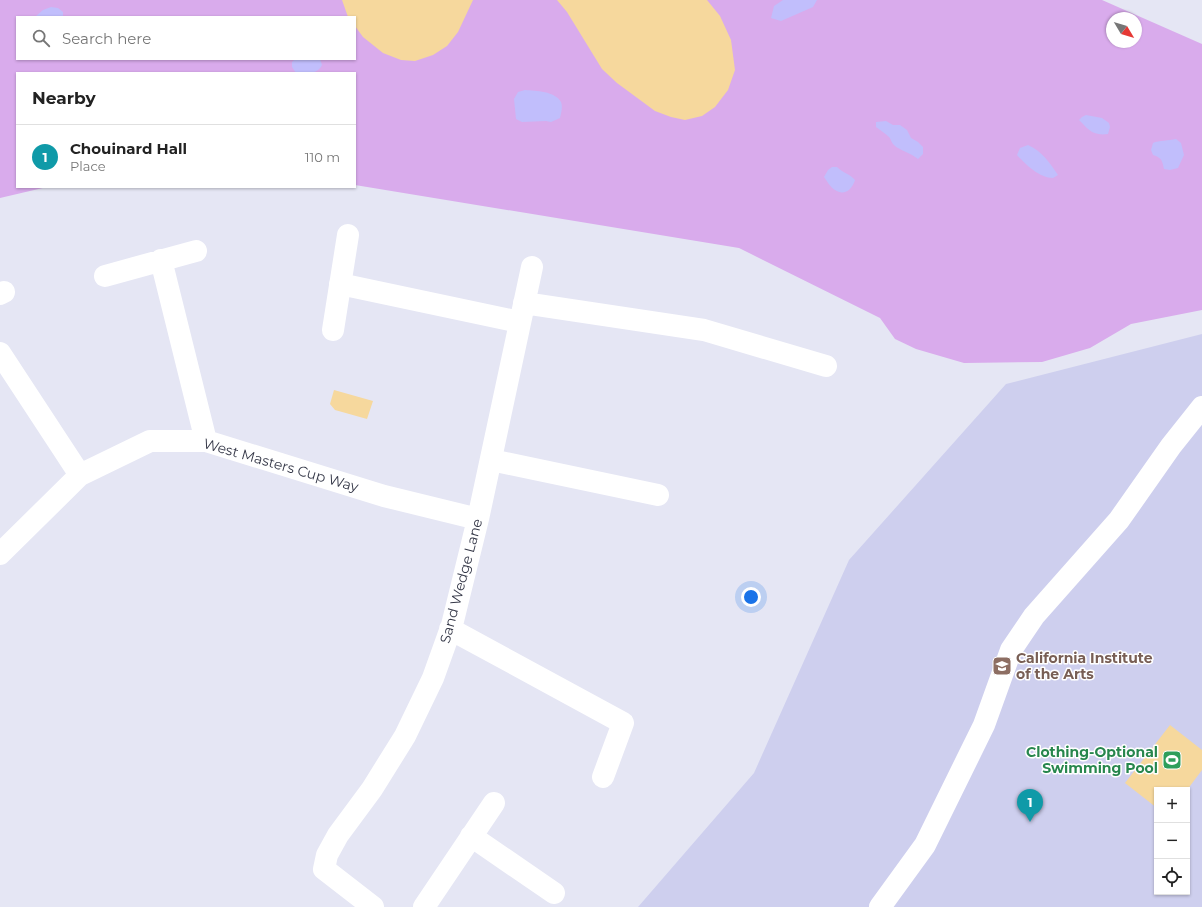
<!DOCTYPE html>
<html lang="en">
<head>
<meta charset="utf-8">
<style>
  :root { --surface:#fff; --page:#f6f6f6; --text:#222; --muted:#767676; --line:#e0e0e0; --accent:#1b5985 }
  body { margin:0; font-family:Montserrat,sans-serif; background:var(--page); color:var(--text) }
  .controls { position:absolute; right:12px; bottom:12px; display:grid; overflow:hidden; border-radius:0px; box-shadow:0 1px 3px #0004 }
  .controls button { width:36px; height:36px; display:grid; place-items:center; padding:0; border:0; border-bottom:1px solid var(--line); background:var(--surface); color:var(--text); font:20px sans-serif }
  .compass { position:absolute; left:1106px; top:12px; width:36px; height:36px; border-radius:50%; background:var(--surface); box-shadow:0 1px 3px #0004; rotate:128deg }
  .you { position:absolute; left:751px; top:597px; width:14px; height:14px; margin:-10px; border:3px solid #fff; border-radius:50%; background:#1a73e8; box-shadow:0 0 0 6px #1a73e833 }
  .badge { display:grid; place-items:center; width:26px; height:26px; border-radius:50%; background:var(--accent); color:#fff; font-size:13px; font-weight:700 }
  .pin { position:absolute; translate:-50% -33px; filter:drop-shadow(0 1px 2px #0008) }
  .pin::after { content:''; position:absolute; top:21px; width:14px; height:12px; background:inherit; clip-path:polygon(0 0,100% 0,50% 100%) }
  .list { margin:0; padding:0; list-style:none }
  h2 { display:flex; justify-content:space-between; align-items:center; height:52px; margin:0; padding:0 16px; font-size:17px }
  h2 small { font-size:13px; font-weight:400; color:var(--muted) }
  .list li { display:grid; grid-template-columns:26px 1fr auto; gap:12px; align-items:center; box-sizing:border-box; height:64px; padding:0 16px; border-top:1px solid var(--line) }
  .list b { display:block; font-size:15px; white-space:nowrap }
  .list p { margin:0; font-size:13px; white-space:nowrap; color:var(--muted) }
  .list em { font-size:13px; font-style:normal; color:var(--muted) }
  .icon { flex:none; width:22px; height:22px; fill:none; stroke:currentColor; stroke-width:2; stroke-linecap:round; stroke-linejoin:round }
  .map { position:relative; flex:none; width:1202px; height:907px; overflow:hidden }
  .search { position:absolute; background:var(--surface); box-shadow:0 1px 3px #0004; left:16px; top:16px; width:340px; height:44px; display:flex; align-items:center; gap:10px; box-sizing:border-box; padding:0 14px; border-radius:0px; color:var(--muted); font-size:15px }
  .panel { position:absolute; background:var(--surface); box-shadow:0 1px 3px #0004; left:16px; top:72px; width:340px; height:116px; border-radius:0px }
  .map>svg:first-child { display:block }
  .education { fill:#cecfee; fill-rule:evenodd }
  .green { fill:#d9abec; fill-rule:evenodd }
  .sand { fill:#c1befc }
  .water { fill:#f6d89d }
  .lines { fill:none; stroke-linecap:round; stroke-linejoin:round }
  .minor { stroke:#fff; stroke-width:22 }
  .labels { text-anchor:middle; stroke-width:3; stroke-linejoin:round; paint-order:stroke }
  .street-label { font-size:14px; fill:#343747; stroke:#fff }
  .education-label { font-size:14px; font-weight:bold; fill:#785e54; stroke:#fff; text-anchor:start }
  .leisure-label { font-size:14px; font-weight:bold; fill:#27864d; stroke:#fff; text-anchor:end }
</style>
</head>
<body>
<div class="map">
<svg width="1202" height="907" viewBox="0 0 1202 907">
  <rect width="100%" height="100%" fill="#e5e6f4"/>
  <!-- education -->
  <path class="education" d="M 1202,334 L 1202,907 L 638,907 L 754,773 L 849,560 L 1006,384 ZM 1157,790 L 1187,790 L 1187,892 L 1157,892 Z"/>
  <!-- green -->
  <path class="green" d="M 0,0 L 1102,0 L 1202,44 L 1202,310 L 1131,324 L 1090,348 L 1042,362 L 964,363 L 916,349 L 895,339 L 880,318 L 739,248 L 355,185 L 355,73 L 17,73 L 17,187 L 47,187 L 0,198 ZM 17,17 L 355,17 L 355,59 L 17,59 ZM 1112,18 L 1136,18 L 1136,42 L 1112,42 Z"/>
  <!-- sand -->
  <path class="sand" d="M 783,0 L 817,0 L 813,7 L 781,21 L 771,18 L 774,6 Z
    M 51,7 L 58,8 L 63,12 L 63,17 L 35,17 L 43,10 Z
    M 295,59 L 320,59 L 322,65 C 317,75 307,73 296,73 L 292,67 L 292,62 Z
    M 525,90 C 536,91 555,91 561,102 C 563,107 561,113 560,118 L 551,122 L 546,121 L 522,122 L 516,119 L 514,99 L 518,92 Z
    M 1086,115 L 1102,118 L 1109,123 L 1110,127 L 1108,134 C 1093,136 1089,130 1079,120 L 1082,117 Z
    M 886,121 L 893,125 L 900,125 L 907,130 L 911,138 L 918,142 L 923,147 L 923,154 L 918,159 C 915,157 913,155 910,154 C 905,151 898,149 894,145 C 891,142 891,139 889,137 C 885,133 880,130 876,127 L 876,122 Z
    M 1176,139 L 1181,143 L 1184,155 L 1178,168 L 1170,170 L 1164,169 C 1162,160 1162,158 1153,155 L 1151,150 L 1153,143 C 1159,140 1169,141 1176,139 Z
    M 1028,145 C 1043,152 1049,162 1058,175 L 1053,178 C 1040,178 1026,165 1017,155 L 1020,148 Z
    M 832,167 L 837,167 C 843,173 850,174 855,180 C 852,190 844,196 835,190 C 830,187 827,181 824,177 L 828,170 Z"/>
  <!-- water -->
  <path class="water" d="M 342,0 L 473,0 L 458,32 L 447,46 L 433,55 L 415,61 L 401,60 L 383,53 L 363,37 L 355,26 L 355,17 L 348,17 Z
    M 557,0 L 707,0 L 720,16 L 731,40 L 735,70 L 728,90 L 715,107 L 702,116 L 685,120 L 671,117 L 655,111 L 617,83 L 602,69 L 567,12 Z
    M 334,390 L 373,401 L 367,419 L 335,410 L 330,404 Z
    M 1170,725 L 1202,750 L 1202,770 L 1187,790 L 1157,790 L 1157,808 L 1125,783 Z"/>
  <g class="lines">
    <!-- minor -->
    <path class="minor" d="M 161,260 L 206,441
      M 105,276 L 196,251
      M 340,284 L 520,322
      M 0,294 L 4,292
      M 524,303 L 704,330 L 826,366
      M 333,330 L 348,235
      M 0,353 L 80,475
      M 491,460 L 658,495
      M 0,554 L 80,475 L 150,441 L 206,441 L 384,496 L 478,519
      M 450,629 L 623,723 L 603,777
      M 471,836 L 554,893
      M 373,907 L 324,869 L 327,855 L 338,835 L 372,789 L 405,736 L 433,678 L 452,625 L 478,519 L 532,267
      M 424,907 L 494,803
      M 880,907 L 925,845 L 984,725 L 1011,650 L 1034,616 L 1119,520 L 1171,446 L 1202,407"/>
  </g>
  <!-- icons -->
  <defs>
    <symbol id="university-square" viewBox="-11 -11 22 22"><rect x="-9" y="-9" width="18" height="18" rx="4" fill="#8d6e63" stroke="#fff"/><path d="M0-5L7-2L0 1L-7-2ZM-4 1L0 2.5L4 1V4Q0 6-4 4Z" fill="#fff"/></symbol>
    <symbol id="stadium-square" viewBox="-11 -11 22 22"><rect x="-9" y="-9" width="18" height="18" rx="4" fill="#2e9e5b" stroke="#fff"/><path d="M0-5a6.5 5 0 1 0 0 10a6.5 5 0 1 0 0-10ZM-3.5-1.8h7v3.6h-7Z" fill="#fff"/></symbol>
  </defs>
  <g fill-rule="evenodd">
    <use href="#university-square" x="991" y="655" width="22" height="22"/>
    <use href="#stadium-square" x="1161" y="749" width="22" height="22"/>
  </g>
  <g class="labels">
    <!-- street labels -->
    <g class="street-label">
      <text transform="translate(281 465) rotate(16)" y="5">West Masters Cup Way</text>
      <text transform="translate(461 581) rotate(-75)" y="5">Sand Wedge Lane</text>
    </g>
    <!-- education labels -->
    <g class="education-label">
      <text x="1016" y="663">California Institute<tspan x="1016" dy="16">of the Arts</tspan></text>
    </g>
    <!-- leisure labels -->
    <g class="leisure-label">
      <text x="1158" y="757">Clothing-Optional<tspan x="1158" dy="16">Swimming Pool</tspan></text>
    </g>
  </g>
</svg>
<div class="controls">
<button>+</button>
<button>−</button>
<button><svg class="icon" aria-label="locate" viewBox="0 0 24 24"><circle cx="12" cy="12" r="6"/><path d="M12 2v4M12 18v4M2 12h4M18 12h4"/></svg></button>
</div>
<svg class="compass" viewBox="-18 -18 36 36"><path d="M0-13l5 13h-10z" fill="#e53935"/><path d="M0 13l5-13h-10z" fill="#767676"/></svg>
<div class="you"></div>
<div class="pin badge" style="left:1030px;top:822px;background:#0f9aa8">1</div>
<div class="search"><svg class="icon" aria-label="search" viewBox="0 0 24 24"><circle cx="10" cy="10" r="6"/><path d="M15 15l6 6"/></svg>Search here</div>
<section class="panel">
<h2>Nearby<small></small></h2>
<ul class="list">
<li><span class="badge" style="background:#0f9aa8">1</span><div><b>Chouinard Hall</b><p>Place</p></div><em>110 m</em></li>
</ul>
</section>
</div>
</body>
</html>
